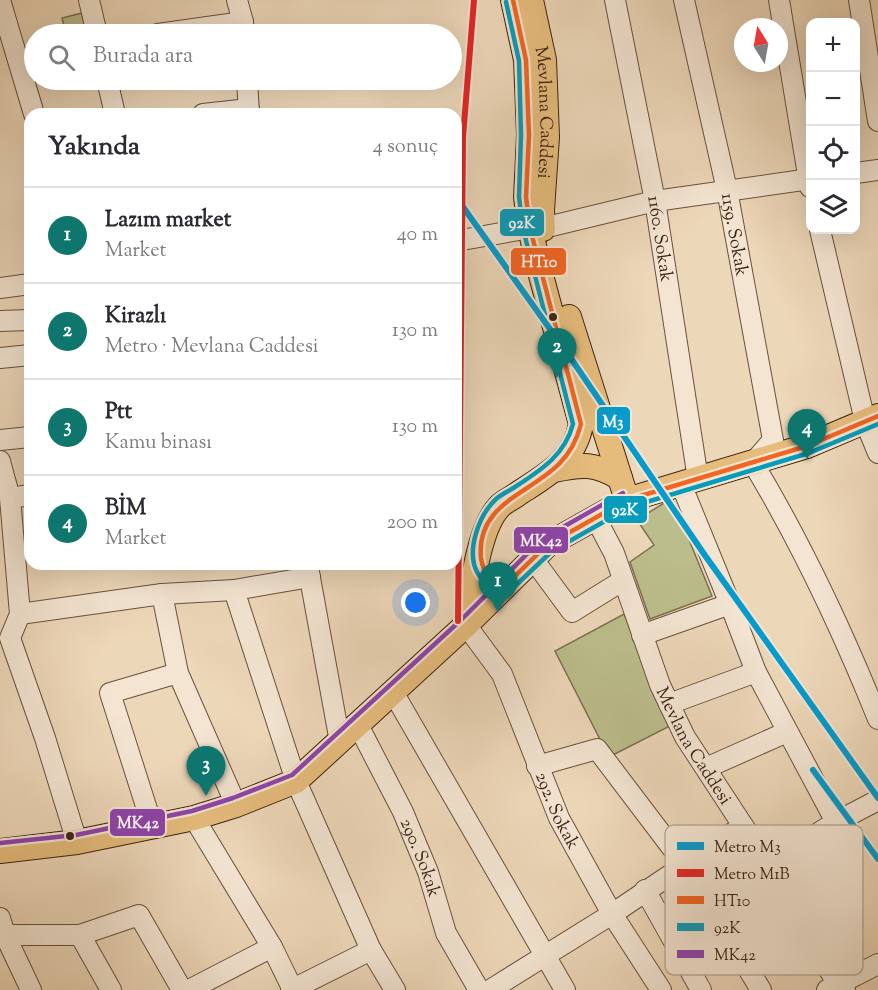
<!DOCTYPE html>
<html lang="tr">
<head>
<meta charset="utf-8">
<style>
  :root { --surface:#fff; --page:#f7f7f7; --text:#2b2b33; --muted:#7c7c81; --line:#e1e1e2; --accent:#0f766e }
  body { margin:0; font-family:"Sorts Mill Goudy",serif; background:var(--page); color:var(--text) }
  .controls { position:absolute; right:18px; top:18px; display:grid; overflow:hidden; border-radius:12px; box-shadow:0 6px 24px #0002 }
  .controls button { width:54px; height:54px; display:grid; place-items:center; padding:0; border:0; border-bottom:2px solid var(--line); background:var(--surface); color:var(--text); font:30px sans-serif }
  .compass { position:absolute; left:734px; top:18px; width:54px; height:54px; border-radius:50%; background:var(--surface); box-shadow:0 6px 24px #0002; rotate:349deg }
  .you { position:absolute; left:416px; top:603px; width:21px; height:21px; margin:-15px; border:4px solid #fff; border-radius:50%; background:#1a73e8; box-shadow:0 0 0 9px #1a73e833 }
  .badge { display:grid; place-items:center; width:39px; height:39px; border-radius:50%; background:var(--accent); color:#fff; font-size:20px; font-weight:700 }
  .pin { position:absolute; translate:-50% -50px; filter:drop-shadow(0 2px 3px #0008) }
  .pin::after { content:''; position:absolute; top:32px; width:21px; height:18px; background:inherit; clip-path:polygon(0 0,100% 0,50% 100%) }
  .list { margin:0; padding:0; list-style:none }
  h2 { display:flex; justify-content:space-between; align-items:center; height:78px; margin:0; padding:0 24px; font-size:26px }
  h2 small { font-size:20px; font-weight:400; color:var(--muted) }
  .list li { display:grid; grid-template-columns:39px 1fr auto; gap:18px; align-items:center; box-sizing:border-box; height:96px; padding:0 24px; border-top:2px solid var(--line) }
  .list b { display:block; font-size:22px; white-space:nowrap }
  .list p { margin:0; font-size:20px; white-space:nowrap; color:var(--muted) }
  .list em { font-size:20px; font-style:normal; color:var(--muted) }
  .icon { flex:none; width:33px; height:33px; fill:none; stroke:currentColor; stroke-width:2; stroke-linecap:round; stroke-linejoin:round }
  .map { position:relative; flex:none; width:878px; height:990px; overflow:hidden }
  .search { position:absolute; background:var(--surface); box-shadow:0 6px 24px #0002; left:24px; top:24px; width:438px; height:66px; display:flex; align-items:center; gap:15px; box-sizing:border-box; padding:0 21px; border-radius:33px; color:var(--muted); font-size:22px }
  .panel { position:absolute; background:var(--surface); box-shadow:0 6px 24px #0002; left:24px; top:108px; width:438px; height:462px; border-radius:18px }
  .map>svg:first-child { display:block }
  .green { fill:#bcbd8c; stroke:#7c7050; stroke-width:1.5 }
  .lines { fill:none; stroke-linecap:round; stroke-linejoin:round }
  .minor-casing { stroke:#68513d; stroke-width:22 }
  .major-casing { stroke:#3c2414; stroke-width:26 }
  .minor { stroke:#f3e5d2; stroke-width:20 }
  .major { stroke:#e6bc7c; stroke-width:24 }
  .bus-1-casing { stroke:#f3e5d2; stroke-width:9 }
  .bus-2-casing { stroke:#f3e5d2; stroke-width:9 }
  .bus-3-casing { stroke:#f3e5d2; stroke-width:9 }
  .bus-1 { stroke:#f26522; stroke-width:4.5 }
  .bus-2 { stroke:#069cbb; stroke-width:4.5 }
  .bus-3 { stroke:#8e44ad; stroke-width:4.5 }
  .metro-1-casing { stroke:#f3e5d2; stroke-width:10 }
  .metro-2-casing { stroke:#f3e5d2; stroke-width:10 }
  .metro-1 { stroke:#069bcc; stroke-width:6 }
  .metro-2 { stroke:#e32726; stroke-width:6 }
  .bus-dot { fill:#3c2414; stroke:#f3e5d2; stroke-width:2 }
  .labels { text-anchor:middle; stroke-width:6; stroke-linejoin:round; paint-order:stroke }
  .street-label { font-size:18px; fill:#3c2414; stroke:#f3e5d2 }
  .key { fill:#f3e5d2; stroke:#bcab99; stroke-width:1.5 }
  .key-label { font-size:16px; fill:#3c2414 }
  .line-badge { stroke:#f3e5d2; stroke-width:2 }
  .badge-label { font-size:16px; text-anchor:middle; font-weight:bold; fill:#fff }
</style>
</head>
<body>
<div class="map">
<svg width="878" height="990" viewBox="0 0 878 990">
  <rect width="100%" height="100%" fill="#edd7b9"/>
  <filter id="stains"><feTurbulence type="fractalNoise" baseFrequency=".00333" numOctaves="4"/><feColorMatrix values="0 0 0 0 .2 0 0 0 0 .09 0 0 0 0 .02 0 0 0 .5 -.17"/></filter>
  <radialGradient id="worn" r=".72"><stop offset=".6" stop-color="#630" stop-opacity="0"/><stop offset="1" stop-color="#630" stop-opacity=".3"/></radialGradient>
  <!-- green -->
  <path class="green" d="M 82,13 L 87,34 L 66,34 L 62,18 Z
    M 672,498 L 712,596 L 650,619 L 630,562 L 654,545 L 637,520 Z
    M 624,614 L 670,726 L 609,757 L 555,651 Z"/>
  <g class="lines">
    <defs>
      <g id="minor">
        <path d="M 0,0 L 34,114"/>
        <path d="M 89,0 L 97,34"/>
        <path d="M 237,0 L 243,22 L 244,32"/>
        <path id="s1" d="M 615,0 L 655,201 L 698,479"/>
        <path id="s2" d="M 684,0 L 727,190 L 773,440 L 753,463 C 801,543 843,632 878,719"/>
        <path d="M 779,0 L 810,187"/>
        <path d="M 859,0 L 878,121"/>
        <path d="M 158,34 L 243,22"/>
        <path d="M 107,80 L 115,114"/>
        <path d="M 247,80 L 249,114"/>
        <path d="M 203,114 L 249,109"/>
        <path d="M 856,173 L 878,170"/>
        <path d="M 820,230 L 865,421 L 878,453"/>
        <path d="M 456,241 L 530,228 L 543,228 L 655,201 L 810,179"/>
        <path d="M 0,288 L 30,284"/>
        <path d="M 0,321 L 30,320"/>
        <path d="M 0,358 L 30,355"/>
        <path d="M 0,440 L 30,437"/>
        <path d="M 0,461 L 10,498 L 20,614 L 10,638 L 45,738 L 77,842"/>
        <path d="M 681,484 L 730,604 L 756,672 L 836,822"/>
        <path d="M 10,498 L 30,495"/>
        <path id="s3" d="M 595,517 L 614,553 L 660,685 L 685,737 L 768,864 L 838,985 L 845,990"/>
        <path d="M 533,559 L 572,612 L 622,581"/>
        <path d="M 308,567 L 340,742"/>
        <path d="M 234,590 L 296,781 L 371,950 L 395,990"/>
        <path d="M 162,594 L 178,673 L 236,805"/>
        <path d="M 20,614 L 162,594 L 234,590 L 310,577"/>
        <path id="s4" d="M 466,625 L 502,674 L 559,818 L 612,914 L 661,990"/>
        <path d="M 642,635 L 730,604"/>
        <path d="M 393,692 L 565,990"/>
        <path d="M 669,704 L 756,672"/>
        <path id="s5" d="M 358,725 L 403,812 L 428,872 L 446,933 L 479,990"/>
        <path d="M 537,766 L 597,749 L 685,865 L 761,990"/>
        <path d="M 706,768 L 787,732"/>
        <path d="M 194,818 L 272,947 L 293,990"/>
        <path d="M 153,828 L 110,693 L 178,673"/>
        <path d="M 768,864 L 836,822 L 878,800"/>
        <path d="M 645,890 L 701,990"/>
        <path d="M 0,918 L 5,935 L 31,990"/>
        <path d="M 5,935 L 80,935 L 139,915 L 182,990"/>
        <path d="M 80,935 L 111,990"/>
        <path d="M 189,990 L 272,947"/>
        <path d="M 291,990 L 371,950"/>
        <path d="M 490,990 L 612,914 L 743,826"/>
        <path d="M 827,990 L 878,964"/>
      </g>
      <g id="major">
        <path id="s6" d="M 531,0 L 544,60 L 547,137 L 542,210 L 543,229"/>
        <path d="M 569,317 L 627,500"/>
        <path d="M 554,470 C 582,464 595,463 620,478"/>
        <path d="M 466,625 C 471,595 478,527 500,506 C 505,501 513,498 519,493 C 547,475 575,460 581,424 L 539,268 L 530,228 L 526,197 L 529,135 L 526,60 L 513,0"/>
        <path d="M 0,851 L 77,842 L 194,818 L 236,805 L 296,781 L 466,625 L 547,545 L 627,500 L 807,446 L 878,416"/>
      </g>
    </defs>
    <!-- minor casing -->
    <use href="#minor" class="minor-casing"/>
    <!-- major casing -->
    <use href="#major" class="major-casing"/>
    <!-- minor -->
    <use href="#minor" class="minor"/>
    <!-- major -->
    <use href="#major" class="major"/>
    <defs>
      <path id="bus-1" d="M 513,0 L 526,60 L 529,135 L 526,197 L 530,228 L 581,424 C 577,440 571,452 559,464 C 529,494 476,504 481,558 C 483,575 493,580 509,582 L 547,545 L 627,500 L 807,446 L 878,416"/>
      <path id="bus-2" d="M 506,2 L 519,61 L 521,135 L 519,197 L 523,229 L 573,424 C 565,455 541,470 515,487 C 509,491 502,494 496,499 C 479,515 466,550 477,572 C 484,585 497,590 512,589 L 552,551 L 630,507 L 809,453 L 878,424"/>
      <path id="bus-3" d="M 0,843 L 76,835 L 192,811 L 233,798 L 292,775 L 461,620 L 542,539 L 623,493"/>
    </defs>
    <!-- bus-1 casing -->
    <use href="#bus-1" class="bus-1-casing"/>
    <!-- bus-2 casing -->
    <use href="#bus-2" class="bus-2-casing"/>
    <!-- bus-3 casing -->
    <use href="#bus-3" class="bus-3-casing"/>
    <!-- bus-1 -->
    <use href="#bus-1" class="bus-1"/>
    <!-- bus-2 -->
    <use href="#bus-2" class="bus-2"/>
    <!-- bus-3 -->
    <use href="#bus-3" class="bus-3"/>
    <defs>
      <path id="metro-1" d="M 456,197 L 572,360 L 704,554 L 878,798
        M 813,770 L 878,859"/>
      <path id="metro-2" d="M 458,621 L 463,137 L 474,0"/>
    </defs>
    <!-- metro-1 casing -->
    <use href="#metro-1" class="metro-1-casing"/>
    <!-- metro-2 casing -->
    <use href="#metro-2" class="metro-2-casing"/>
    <!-- metro-1 -->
    <use href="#metro-1" class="metro-1"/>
    <!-- metro-2 -->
    <use href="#metro-2" class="metro-2"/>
  </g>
  <!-- markers -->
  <g class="bus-dot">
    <circle cx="553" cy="317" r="5"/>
    <circle cx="70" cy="836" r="5"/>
  </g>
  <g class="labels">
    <!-- street labels -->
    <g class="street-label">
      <text dy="6" stroke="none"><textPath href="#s6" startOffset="114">Mevlana Caddesi</textPath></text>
      <text dy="6" stroke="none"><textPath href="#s2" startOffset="240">1159. Sokak</textPath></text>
      <text dy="6" stroke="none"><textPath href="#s1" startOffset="243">1160. Sokak</textPath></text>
      <text dy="6" stroke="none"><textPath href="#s3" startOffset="250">Mevlana Caddesi</textPath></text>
      <text dy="6" stroke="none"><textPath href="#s4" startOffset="208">292. Sokak</textPath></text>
      <text dy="6" stroke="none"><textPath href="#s5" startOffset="147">290. Sokak</textPath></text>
    </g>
  </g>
  <!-- legend -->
  <rect x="665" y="825" width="198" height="150" rx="9" class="key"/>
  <rect x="677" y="842" width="27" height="8" fill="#069bcc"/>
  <rect x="677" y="869" width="27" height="8" fill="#e32726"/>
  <rect x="677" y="896" width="27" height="8" fill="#f26522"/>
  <rect x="677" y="923" width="27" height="8" fill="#069cbb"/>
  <rect x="677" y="950" width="27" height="8" fill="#8e44ad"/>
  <g class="key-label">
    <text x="714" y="852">Metro M3</text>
    <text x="714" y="879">Metro M1B</text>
    <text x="714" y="906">HT10</text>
    <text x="714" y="933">92K</text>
    <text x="714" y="960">MK42</text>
  </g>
  <g class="line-badge">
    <rect x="499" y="208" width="46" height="29" rx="6" fill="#069cbb"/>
    <rect x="510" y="247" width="57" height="29" rx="6" fill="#f26522"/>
    <rect x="596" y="406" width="35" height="29" rx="6" fill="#069bcc"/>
    <rect x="603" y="495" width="45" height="29" rx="6" fill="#069cbb"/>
    <rect x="513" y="526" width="56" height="28" rx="6" fill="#8e44ad"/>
    <rect x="109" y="808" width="57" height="29" rx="6" fill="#8e44ad"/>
  </g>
  <g class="badge-label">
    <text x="522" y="228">92K</text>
    <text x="539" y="267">HT10</text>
    <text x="613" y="427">M3</text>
    <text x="625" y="515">92K</text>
    <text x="541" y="546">MK42</text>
    <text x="138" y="828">MK42</text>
  </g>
  <rect width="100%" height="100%" filter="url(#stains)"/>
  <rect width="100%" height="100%" fill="url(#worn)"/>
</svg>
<div class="controls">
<button>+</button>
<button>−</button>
<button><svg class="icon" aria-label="locate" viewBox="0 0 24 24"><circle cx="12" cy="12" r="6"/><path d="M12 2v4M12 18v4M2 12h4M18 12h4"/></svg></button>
<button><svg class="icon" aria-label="layers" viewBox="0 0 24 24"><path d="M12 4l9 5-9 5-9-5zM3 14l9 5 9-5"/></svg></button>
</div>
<svg class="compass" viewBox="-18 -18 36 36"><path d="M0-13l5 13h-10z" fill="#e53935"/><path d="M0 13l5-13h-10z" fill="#7c7c81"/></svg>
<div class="you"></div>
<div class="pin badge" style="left:498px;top:612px">1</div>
<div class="pin badge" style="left:557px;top:378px">2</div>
<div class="pin badge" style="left:206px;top:796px">3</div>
<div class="pin badge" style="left:807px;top:459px">4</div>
<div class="search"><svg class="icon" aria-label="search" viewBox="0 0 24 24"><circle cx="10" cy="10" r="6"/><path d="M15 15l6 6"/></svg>Burada ara</div>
<section class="panel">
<h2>Yakında<small>4 sonuç</small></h2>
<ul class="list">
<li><span class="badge">1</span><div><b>Lazım market</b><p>Market</p></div><em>40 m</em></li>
<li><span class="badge">2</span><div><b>Kirazlı</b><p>Metro · Mevlana Caddesi</p></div><em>130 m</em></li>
<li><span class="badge">3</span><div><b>Ptt</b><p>Kamu binası</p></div><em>130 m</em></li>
<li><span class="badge">4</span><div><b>BİM</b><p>Market</p></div><em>200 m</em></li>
</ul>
</section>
</div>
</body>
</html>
